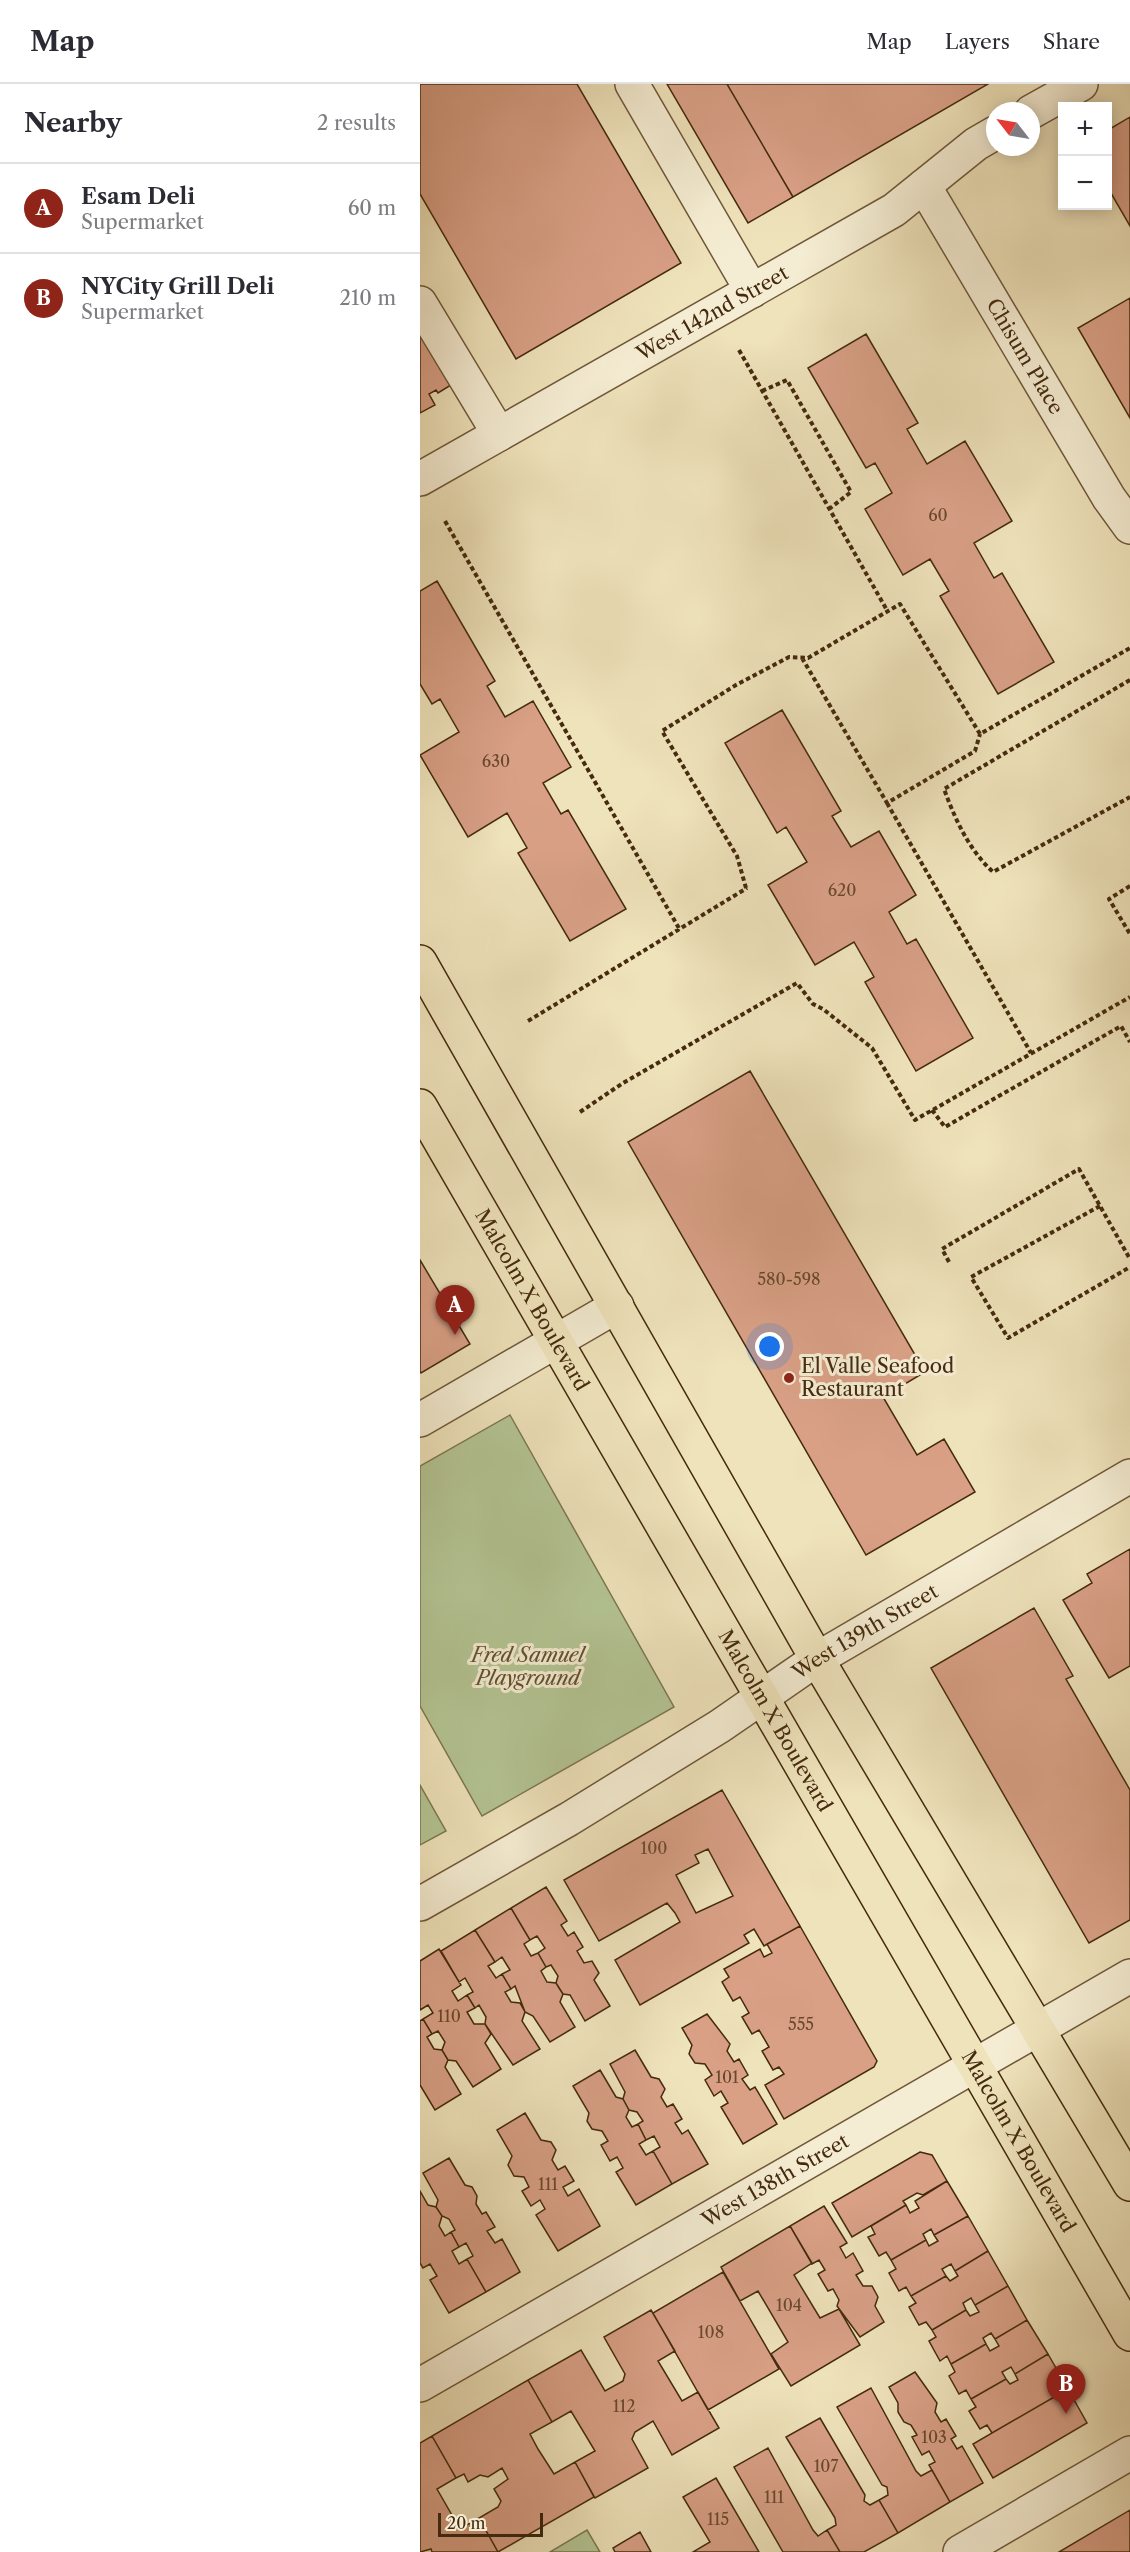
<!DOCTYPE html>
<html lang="en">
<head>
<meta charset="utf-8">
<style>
  :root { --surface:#fff; --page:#f7f7f7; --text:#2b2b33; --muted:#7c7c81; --line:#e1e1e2; --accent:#8f2418 }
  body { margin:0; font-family:"Libre Caslon Text",serif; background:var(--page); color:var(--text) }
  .controls { position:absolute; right:18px; top:18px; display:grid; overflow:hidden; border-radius:0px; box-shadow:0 3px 15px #0003 }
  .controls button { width:54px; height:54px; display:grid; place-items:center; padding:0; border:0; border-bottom:2px solid var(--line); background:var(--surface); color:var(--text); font:30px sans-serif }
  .compass { position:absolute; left:566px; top:18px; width:54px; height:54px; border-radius:50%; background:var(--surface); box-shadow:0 3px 15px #0003; rotate:301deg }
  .scale { position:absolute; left:18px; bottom:15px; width:105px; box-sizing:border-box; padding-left:6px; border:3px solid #442a0f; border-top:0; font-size:16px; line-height:21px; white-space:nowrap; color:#442a0f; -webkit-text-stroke:4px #f5edd3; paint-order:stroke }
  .you { position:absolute; left:350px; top:1263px; width:21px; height:21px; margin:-15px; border:4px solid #fff; border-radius:50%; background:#1a73e8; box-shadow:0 0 0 9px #1a73e833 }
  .badge { display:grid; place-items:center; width:39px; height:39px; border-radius:50%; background:var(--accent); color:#fff; font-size:20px; font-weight:700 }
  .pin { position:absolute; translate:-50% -50px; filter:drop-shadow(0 2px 3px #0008) }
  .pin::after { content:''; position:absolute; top:32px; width:21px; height:18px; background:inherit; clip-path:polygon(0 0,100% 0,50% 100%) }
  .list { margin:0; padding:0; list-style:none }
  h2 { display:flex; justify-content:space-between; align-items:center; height:78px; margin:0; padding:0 24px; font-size:26px }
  h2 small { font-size:20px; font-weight:400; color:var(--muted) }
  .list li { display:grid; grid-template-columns:39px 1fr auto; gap:18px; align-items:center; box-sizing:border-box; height:90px; padding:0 24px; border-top:2px solid var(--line) }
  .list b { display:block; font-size:22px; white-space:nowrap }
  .list p { margin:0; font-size:20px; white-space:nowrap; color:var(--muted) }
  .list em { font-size:20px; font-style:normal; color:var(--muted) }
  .map { position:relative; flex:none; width:710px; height:2468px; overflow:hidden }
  header { display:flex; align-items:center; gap:36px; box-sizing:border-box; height:84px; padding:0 30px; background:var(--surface); border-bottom:2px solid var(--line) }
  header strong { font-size:28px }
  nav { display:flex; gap:33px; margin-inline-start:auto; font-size:21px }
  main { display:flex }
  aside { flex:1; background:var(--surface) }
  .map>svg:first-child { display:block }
  .green { fill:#b4c594; stroke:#7c7852; stroke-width:1.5 }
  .building { fill:#d9a086; stroke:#442a0f; stroke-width:1.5; fill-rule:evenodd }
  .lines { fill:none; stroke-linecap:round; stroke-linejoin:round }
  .minor-casing { stroke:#6f583a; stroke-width:36 }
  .major-casing { stroke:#442a0f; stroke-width:36 }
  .path { stroke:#442a0f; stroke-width:4; stroke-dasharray:4.5 3; stroke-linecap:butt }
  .minor { stroke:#f5edd3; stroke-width:33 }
  .major { stroke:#efe3bb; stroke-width:33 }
  .poi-dot { fill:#8f2418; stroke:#f5edd3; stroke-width:2 }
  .labels { text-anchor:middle; stroke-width:6; stroke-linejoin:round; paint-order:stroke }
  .number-label { font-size:16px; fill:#69482d }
  .street-label { font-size:20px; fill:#442a0f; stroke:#f5edd3 }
  .poi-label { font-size:20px; fill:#442a0f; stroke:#f5edd3; text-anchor:start }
  .park-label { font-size:20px; font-style:italic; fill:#605130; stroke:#f5edd3 }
</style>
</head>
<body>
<header>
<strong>Map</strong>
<nav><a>Map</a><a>Layers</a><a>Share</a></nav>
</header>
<main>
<aside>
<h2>Nearby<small>2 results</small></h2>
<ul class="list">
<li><span class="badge">A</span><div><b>Esam Deli</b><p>Supermarket</p></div><em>60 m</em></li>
<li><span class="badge">B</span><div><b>NYCity Grill Deli</b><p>Supermarket</p></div><em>210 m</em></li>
</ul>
</aside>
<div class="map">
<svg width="710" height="2468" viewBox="0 0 710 2468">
  <rect width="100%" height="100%" fill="#efe3bb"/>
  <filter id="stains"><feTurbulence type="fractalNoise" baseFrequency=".00333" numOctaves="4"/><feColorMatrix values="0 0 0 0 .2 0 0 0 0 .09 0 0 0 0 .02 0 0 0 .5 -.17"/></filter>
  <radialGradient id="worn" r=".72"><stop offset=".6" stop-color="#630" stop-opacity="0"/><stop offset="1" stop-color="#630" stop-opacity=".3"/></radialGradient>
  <!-- green -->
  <path class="green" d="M 90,1331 L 254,1623 L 62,1732 L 0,1622 L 0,1382 Z
    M 0,1701 L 26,1747 L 0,1761 Z
    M 167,2446 L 180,2468 L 130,2468 Z"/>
  <!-- building -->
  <path class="building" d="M 0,0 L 157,0 L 261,179 L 96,275 L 0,110 Z
    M 247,0 L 307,0 L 373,113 L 328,139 Z
    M 307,0 L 568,0 L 373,113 Z
    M 710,33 L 710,142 L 688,104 L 688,46 Z
    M 710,214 L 710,334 L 658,244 Z
    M 0,249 L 31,301 L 18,309 L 16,306 L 9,310 L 15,321 L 0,329 Z
    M 446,250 L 498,339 L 487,345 L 507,380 L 545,357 L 592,437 L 554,459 L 574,494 L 582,489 L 634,578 L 578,610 L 520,512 L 529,507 L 510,475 L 483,491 L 445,425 L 472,409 L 455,379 L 446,384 L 388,284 Z
    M 17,497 L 75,597 L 67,602 L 85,633 L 113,617 L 151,683 L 123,699 L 141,730 L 148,726 L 206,825 L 150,857 L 98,769 L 107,764 L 87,729 L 48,753 L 0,671 L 39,648 L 20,615 L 12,620 L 0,600 L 0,507 Z
    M 362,626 L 421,727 L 412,732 L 431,763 L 459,747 L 496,811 L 469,828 L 487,860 L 496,855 L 553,954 L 496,987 L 445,898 L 454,893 L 434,858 L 395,881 L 348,801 L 387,778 L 366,743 L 357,749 L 305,659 Z
    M 330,987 L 505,1288 L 463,1313 L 497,1371 L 524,1355 L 555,1408 L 446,1471 L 208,1058 Z
    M 0,1176 L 50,1260 L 1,1289 L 0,1287 Z
    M 710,1465 L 710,1582 L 689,1594 L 643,1516 L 672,1499 L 667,1490 Z
    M 614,1524 L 653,1592 L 646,1595 L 710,1706 L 710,1836 L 669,1859 L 511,1584 Z
    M 302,1706 L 380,1842 L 344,1862 L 334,1845 L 324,1851 L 329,1859 L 220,1921 L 195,1876 L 260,1838 L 255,1829 L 247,1819 L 179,1857 L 144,1796 ZM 288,1765 L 313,1812 L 276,1829 L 256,1791 L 279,1779 L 275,1771 Z
    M 126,1803 L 147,1837 L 141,1841 L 148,1852 L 154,1848 L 163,1863 L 157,1867 L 164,1879 L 172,1877 L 179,1889 L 174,1896 L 190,1922 L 165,1937 L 150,1911 L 143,1910 L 136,1899 L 138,1892 L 131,1881 L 126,1883 L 118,1869 L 125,1864 L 117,1852 L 110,1856 L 91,1824 Z
    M 91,1824 L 110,1856 L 104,1860 L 111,1872 L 118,1869 L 126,1883 L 121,1887 L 127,1898 L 136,1899 L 139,1904 L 143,1910 L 140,1918 L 155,1943 L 130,1958 L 113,1932 L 105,1928 L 95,1902 L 91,1905 L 82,1890 L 90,1886 L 82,1873 L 75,1878 L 55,1846 Z
    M 380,1842 L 457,1977 L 454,1983 L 364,2035 L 345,2001 L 364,1990 L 359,1983 L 353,1986 L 342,1967 L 349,1963 L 339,1946 L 332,1950 L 322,1933 L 329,1929 L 320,1913 L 313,1917 L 302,1898 L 309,1893 L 304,1885 L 340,1865 L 344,1873 L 352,1869 L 347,1860 Z
    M 55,1846 L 75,1878 L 68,1882 L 76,1894 L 82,1890 L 91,1905 L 85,1908 L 91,1918 L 100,1919 L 105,1928 L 102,1937 L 120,1965 L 93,1981 L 65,1940 L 66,1933 L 59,1921 L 55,1924 L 47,1911 L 53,1908 L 45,1894 L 39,1898 L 21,1867 Z
    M 19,1865 L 41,1901 L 32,1907 L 38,1917 L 47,1911 L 55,1924 L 47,1928 L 54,1940 L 65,1940 L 71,1950 L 65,1959 L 81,1985 L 53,2003 L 36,1977 L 28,1976 L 22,1966 L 25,1958 L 18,1947 L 12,1950 L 3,1935 L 13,1929 L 8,1921 L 0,1926 L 0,1877 Z
    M 287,1930 L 310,1960 L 307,1967 L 314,1978 L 319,1975 L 328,1991 L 322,1995 L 330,2006 L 335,2003 L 357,2040 L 323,2060 L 301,2023 L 308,2019 L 301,2007 L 294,2012 L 285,1996 L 292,1991 L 285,1980 L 275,1979 L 269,1970 L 272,1961 L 262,1944 Z
    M 3,1935 L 12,1950 L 7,1953 L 14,1965 L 22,1966 L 28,1976 L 25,1983 L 41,2010 L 15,2026 L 0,2001 L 0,1937 Z
    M 215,1966 L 231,1993 L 239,1995 L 245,2005 L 241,2013 L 247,2023 L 253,2020 L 262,2035 L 255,2039 L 262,2050 L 268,2046 L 288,2080 L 252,2100 L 233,2067 L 240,2063 L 234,2052 L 226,2056 L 218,2040 L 223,2037 L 217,2028 L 209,2026 L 203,2015 L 205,2008 L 190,1980 Z
    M 180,1986 L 196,2013 L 203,2015 L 209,2026 L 206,2033 L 212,2043 L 218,2040 L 226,2056 L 219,2060 L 226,2071 L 233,2067 L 252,2100 L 216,2121 L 196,2088 L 203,2084 L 197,2073 L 190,2077 L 181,2061 L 188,2057 L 182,2047 L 172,2045 L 167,2037 L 169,2029 L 153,2002 Z
    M 105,2029 L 121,2056 L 131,2058 L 136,2066 L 132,2076 L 138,2086 L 145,2082 L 154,2097 L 143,2103 L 148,2112 L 159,2105 L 180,2142 L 138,2167 L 116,2131 L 125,2125 L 120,2116 L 111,2122 L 102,2107 L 109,2103 L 104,2093 L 94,2092 L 88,2081 L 92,2072 L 77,2046 Z
    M 500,2068 L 512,2071 L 527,2097 L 503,2111 L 497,2109 L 483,2117 L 486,2121 L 432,2153 L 412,2119 Z
    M 29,2074 L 45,2101 L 52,2103 L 57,2112 L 56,2120 L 62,2130 L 66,2128 L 75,2143 L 67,2147 L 75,2159 L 82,2155 L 100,2188 L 66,2208 L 47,2175 L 53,2172 L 46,2159 L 39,2163 L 31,2148 L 35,2146 L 29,2135 L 22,2132 L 16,2123 L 18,2116 L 3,2089 Z
    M 527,2097 L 548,2132 L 514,2151 L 511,2145 L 503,2150 L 506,2156 L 471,2176 L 466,2168 L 459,2172 L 448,2153 L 455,2150 L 451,2142 L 486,2121 L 490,2129 L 499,2124 L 495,2117 Z
    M 0,2107 L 8,2121 L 16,2123 L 22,2132 L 19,2142 L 25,2152 L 31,2148 L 39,2163 L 32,2167 L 39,2180 L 47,2175 L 66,2208 L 29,2229 L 10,2196 L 17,2192 L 10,2180 L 3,2184 L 0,2179 Z
    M 404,2122 L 427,2159 L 420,2163 L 426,2174 L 433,2169 L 443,2187 L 436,2191 L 443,2202 L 452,2202 L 458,2213 L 455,2222 L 464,2238 L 440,2253 L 417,2222 L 419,2216 L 413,2205 L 408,2207 L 398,2190 L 405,2186 L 399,2176 L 392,2180 L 370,2142 Z
    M 548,2132 L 568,2167 L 535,2187 L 531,2180 L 522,2185 L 526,2192 L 491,2212 L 486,2203 L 479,2207 L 469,2189 L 476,2185 L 471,2176 L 506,2156 L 509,2162 L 518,2157 L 514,2151 Z
    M 370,2142 L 392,2179 L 374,2191 L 400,2234 L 419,2225 L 440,2261 L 371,2302 L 351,2270 L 368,2258 L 338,2207 L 320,2217 L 301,2183 Z
    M 568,2167 L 588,2202 L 555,2221 L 551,2214 L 543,2219 L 546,2226 L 512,2246 L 506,2238 L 499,2241 L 489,2223 L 496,2219 L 491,2212 L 526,2192 L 530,2197 L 538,2192 L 535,2187 Z
    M 303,2188 L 359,2285 L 288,2326 L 233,2229 Z
    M 588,2202 L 607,2236 L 575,2255 L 571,2249 L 563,2254 L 566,2260 L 531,2280 L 527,2272 L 520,2277 L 509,2257 L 516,2253 L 512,2246 L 546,2226 L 550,2232 L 559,2228 L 555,2221 Z
    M 231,2226 L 255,2267 L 238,2277 L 262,2317 L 278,2308 L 299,2344 L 252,2371 L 233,2337 L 215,2348 L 212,2355 L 228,2384 L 175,2414 L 155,2378 L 175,2367 L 151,2327 L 132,2338 L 108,2296 L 161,2266 L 185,2307 L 203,2297 L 205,2290 L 184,2253 Z
    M 607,2236 L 628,2270 L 595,2290 L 591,2283 L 582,2288 L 586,2295 L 551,2315 L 546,2306 L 539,2310 L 529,2292 L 535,2288 L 531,2280 L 566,2260 L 570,2267 L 579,2262 L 575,2255 Z
    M 628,2270 L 648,2305 L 572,2349 L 567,2341 L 560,2345 L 549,2327 L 556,2323 L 551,2315 L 586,2295 L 590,2300 L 598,2296 L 595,2290 Z
    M 495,2288 L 517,2319 L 515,2328 L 521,2338 L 526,2335 L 536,2352 L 531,2355 L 537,2365 L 542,2362 L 563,2399 L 530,2418 L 509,2381 L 515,2378 L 509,2367 L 502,2371 L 492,2353 L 497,2351 L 491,2341 L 484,2338 L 478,2328 L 478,2319 L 469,2303 Z
    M 108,2296 L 132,2338 L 110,2350 L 118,2365 L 134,2390 L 155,2378 L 174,2413 L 78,2468 L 59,2434 L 78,2423 L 81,2417 L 74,2405 L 88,2395 L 82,2384 L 68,2393 L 60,2391 L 48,2398 L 44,2390 L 36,2394 L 12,2352 Z
    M 451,2304 L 496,2387 L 501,2392 L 512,2386 L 530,2418 L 478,2449 L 459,2416 L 468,2411 L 467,2403 L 462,2401 L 417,2323 Z
    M 648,2305 L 667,2339 L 573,2394 L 553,2360 Z
    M 400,2334 L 445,2411 L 444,2417 L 450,2421 L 459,2416 L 478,2449 L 444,2468 L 420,2468 L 407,2446 L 416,2441 L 415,2434 L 366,2353 Z
    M 12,2352 L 36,2394 L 17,2405 L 40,2445 L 59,2434 L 78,2468 L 12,2468 L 11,2465 L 0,2468 L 0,2359 Z
    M 348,2364 L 393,2446 L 398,2452 L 407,2446 L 420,2468 L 363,2468 L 314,2383 Z
    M 296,2394 L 339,2468 L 273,2468 L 290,2458 L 263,2413 Z
    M 710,2426 L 710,2468 L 639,2468 Z
    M 220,2448 L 231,2468 L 195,2468 L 193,2464 Z"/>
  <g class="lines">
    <defs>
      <g id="minor">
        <path d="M 212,0 L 332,207"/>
        <path d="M 611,28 L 661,0"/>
        <path id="s1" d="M 504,102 L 689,414 L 710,443"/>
        <path d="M 0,219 L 79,350"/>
        <path id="s2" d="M 0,395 L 474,126 L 556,60 L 575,49"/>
        <path d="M 0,1336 L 197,1222"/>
        <path id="s3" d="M 0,1820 L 149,1735 L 300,1642 L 397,1575 L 710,1392"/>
        <path id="s4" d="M 0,2301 L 710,1892"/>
        <path d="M 540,2468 L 710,2369"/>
      </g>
      <g id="major">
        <path d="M 0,878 L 397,1575 L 710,2100"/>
        <path id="s5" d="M 0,1022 L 710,2250"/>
      </g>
    </defs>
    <!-- minor casing -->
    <use href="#minor" class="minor-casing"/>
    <!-- major casing -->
    <use href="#major" class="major-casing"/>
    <!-- path -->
    <path class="path" d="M 319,266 L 468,528
      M 342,307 L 367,296 L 431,408 L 409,425
      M 25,437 L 260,846
      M 382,574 L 467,719 L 555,667 L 560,650
      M 710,596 L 524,705 C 535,735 549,766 573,788 L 710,713
      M 467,719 L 611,969
      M 710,802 L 689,815 L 710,850
      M 326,804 L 317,772 L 242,647 L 316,601 L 369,573 L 388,574 L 480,520 L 560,650 L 710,564
      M 108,937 L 327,804
      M 512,1026 L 525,1043 L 701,942 L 710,958
      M 160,1028 L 203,999 L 377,899 L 393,920 L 403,925 L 452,964 L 495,1036 L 710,913
      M 680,1122 L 551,1193 L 588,1254 L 710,1183
      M 529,1178 L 522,1165 L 659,1085 L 710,1175"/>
    <!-- minor -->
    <use href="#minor" class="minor"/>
    <!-- major -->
    <use href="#major" class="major"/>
  </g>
  <!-- markers -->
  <circle class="poi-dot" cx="369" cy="1294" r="6"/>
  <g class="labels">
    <!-- number labels -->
    <g class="number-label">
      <text x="518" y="437">60</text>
      <text x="76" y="683">630</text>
      <text x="422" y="812">620</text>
      <text x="369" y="1201">580-598</text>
      <text x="234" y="1770">100</text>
      <text x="29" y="1938">110</text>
      <text x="381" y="1946">555</text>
      <text x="307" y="1999">101</text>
      <text x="128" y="2106">111</text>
      <text x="369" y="2227">104</text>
      <text x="291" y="2254">108</text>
      <text x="204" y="2328">112</text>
      <text x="514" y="2359">103</text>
      <text x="406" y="2388">107</text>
      <text x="354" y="2419">111</text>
      <text x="298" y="2441">115</text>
    </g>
    <!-- street labels -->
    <g class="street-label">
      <text dy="7" stroke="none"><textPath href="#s2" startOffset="336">West 142nd Street</textPath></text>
      <text dy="7" stroke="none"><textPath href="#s1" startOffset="198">Chisum Place</textPath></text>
      <text dy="7" stroke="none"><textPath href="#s5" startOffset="224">Malcolm X Boulevard</textPath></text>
      <text dy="7" stroke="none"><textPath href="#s3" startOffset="522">West 139th Street</textPath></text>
      <text dy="7" stroke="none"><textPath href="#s5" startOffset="710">Malcolm X Boulevard</textPath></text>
      <text dy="7" stroke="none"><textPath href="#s5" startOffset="1196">Malcolm X Boulevard</textPath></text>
      <text dy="7" stroke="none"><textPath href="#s4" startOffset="410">West 138th Street</textPath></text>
    </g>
    <!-- poi labels -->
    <g class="poi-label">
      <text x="381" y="1289">El Valle Seafood<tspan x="381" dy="23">Restaurant</tspan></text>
    </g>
    <!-- park labels -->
    <g class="park-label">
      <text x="108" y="1578">Fred Samuel<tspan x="108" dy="23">Playground</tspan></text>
    </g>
  </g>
  <rect width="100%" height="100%" filter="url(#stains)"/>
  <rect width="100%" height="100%" fill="url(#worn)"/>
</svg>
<div class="controls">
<button>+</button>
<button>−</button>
</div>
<svg class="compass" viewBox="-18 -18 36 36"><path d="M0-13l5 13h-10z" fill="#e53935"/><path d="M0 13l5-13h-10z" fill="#7c7c81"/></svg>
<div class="scale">20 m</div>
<div class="you"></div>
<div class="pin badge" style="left:35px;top:1251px">A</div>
<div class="pin badge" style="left:646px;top:2330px">B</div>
</div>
</main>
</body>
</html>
